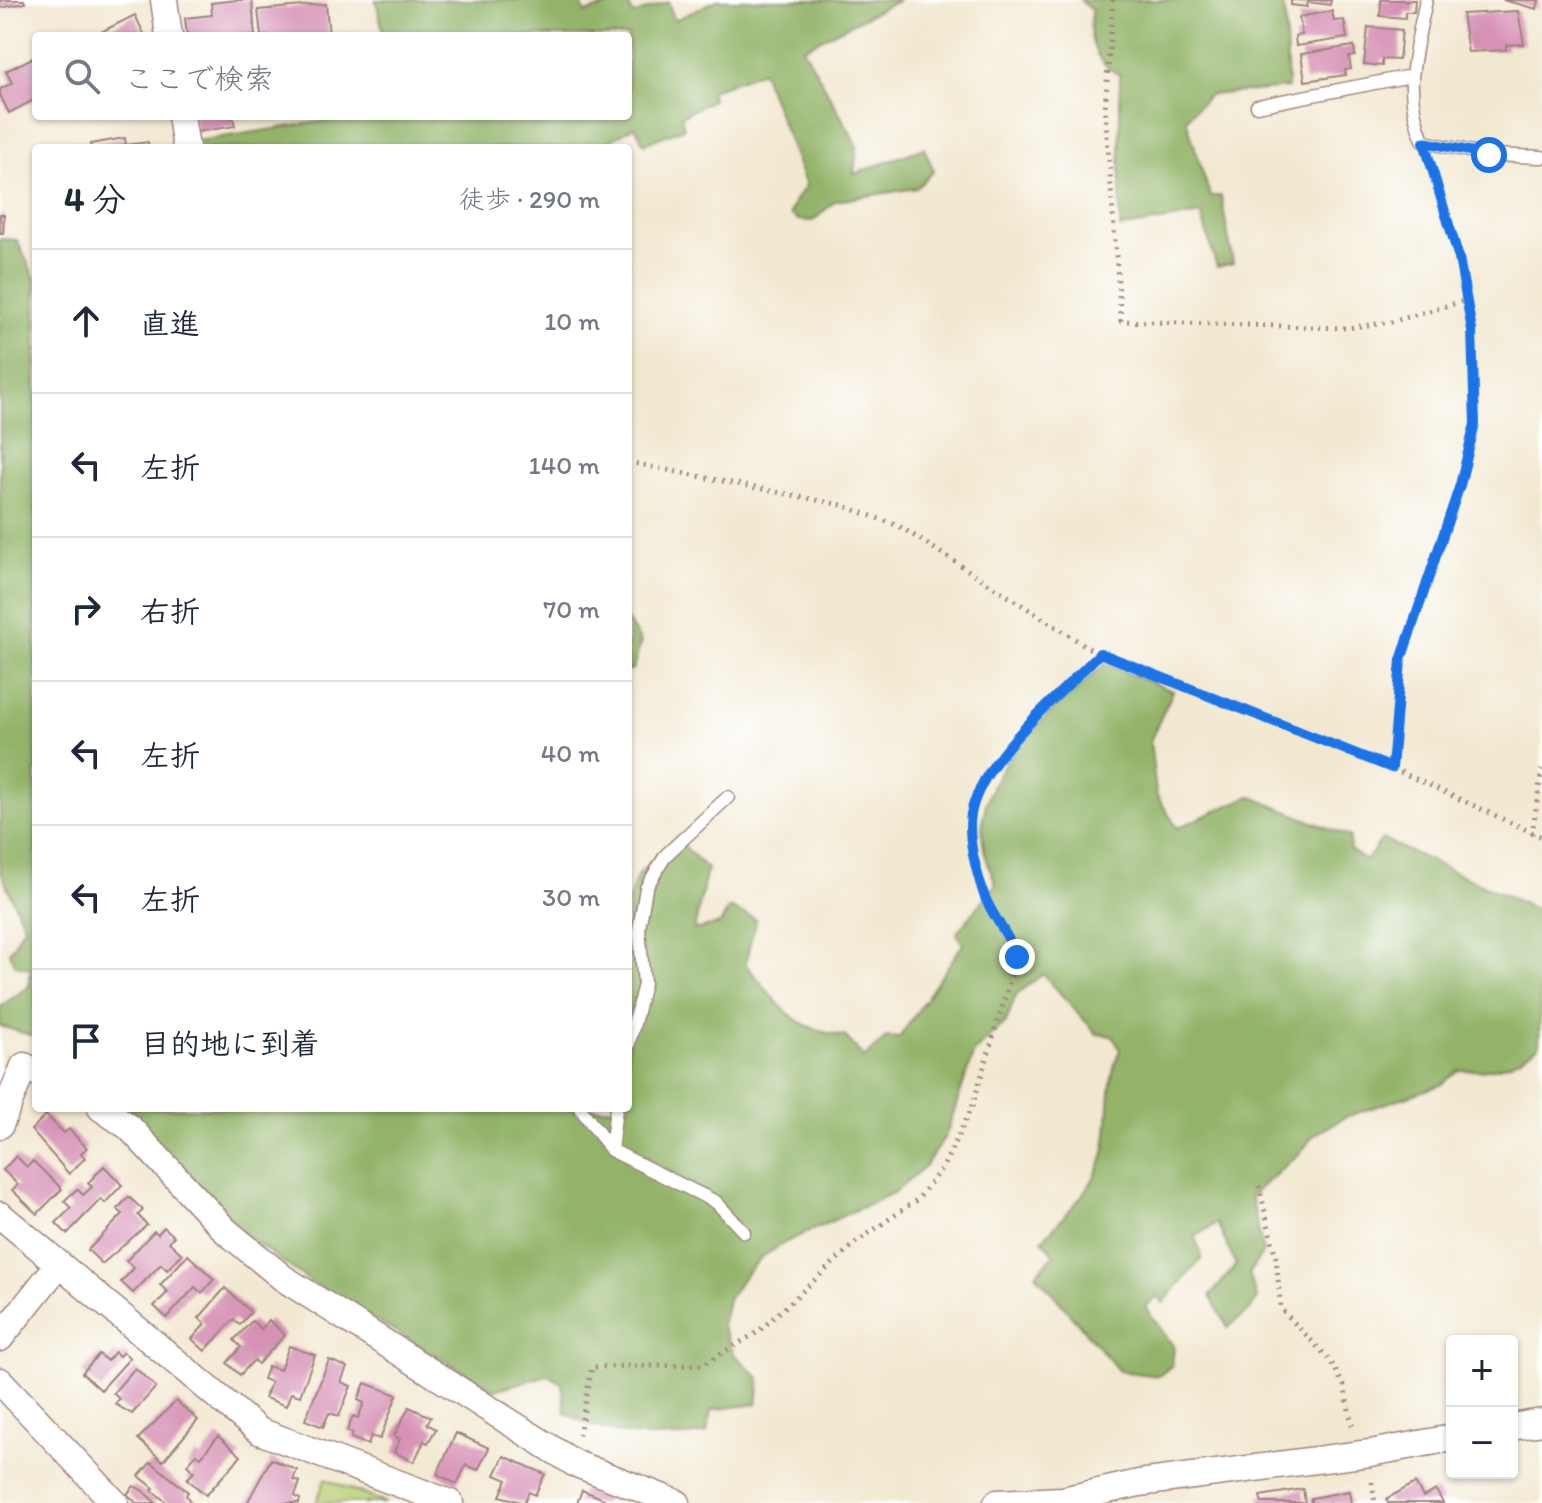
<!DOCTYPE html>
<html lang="ja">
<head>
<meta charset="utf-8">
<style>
  :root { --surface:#fff; --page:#f6f6f7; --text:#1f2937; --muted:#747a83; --line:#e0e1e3 }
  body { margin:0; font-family:Itim,"Klee One",sans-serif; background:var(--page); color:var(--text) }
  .controls { position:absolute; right:24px; bottom:24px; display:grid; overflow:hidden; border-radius:8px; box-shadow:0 2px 6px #0004 }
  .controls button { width:72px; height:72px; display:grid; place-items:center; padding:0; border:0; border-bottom:2px solid var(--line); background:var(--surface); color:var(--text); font:40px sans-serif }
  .stop { position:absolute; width:24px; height:24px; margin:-18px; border:6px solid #1a73e8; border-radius:50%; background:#fff }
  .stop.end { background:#1a73e8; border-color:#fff; box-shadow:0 2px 8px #0008 }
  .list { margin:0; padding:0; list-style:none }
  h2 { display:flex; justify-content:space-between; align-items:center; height:104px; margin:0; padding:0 32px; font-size:34px }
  h2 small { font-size:26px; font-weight:400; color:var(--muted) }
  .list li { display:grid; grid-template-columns:52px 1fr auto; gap:24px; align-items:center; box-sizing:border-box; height:144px; padding:0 32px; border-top:2px solid var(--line) }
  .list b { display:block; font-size:30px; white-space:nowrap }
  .list em { font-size:26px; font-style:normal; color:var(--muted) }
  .icon { flex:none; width:44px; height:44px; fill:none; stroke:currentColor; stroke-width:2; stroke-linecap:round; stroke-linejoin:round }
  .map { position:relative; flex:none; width:1542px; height:1503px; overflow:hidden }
  .search { position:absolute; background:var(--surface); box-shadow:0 2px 6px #0004; left:32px; top:32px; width:600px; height:88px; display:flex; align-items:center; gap:20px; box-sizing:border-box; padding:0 28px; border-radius:8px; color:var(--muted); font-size:30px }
  .panel { position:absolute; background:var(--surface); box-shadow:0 2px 6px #0004; left:32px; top:144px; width:600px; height:968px; border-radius:8px }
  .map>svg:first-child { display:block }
  .green { fill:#b8d176; stroke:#817850; stroke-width:2 }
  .forest { fill:#92b367; stroke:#6e6949; stroke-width:2 }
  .building { fill:#d691b5 }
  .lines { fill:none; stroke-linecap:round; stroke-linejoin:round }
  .lane-casing { stroke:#9e847e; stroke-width:15 }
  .street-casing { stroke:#9e847e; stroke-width:29 }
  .path { stroke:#9e847e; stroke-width:5; stroke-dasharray:2 6; stroke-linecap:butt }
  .lane { stroke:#fff; stroke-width:12 }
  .street { stroke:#fff; stroke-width:26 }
  .route { stroke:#1a73e8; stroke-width:10 }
</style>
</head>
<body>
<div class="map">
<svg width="1542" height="1503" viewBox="0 0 1542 1503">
  <rect width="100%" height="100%" fill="#fff"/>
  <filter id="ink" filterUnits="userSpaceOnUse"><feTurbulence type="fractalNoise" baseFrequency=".0125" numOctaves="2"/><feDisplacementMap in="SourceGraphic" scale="16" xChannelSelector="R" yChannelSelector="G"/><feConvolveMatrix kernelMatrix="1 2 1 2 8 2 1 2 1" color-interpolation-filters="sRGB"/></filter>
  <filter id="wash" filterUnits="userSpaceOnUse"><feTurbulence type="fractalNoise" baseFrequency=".006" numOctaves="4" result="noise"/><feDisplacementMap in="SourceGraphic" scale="32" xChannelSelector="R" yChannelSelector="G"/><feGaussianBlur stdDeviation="1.8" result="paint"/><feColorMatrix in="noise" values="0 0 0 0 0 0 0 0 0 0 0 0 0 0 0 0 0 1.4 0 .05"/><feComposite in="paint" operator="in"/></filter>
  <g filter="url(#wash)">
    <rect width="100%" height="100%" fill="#f2e8d0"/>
    <!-- green -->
    <path class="green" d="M 325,1479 L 386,1503 L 316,1503 Z"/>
    <!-- forest -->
    <path class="forest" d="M 376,0 L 580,0 L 585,13 L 627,0 L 633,15 L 668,2 L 675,20 L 717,0 L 899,0 L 803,48 L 857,145 L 854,174 L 924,148 L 934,171 L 916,188 L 835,201 L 813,221 L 798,220 L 790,214 L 795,200 L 806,186 L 762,71 L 710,91 L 712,100 L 681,116 L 684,128 L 644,144 L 635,126 L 598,148 L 177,148 L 177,144 L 356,116 L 628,116 L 628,36 L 384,36 Z
      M 1080,0 L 1280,0 L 1285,13 L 1288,88 L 1209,95 L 1186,119 L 1210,196 L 1221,196 L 1233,263 L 1217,267 L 1201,214 L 1120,228 L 1120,75 C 1094,63 1087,37 1092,11 Z
      M 0,239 L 17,240 L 36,281 L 36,1037 L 0,1026 L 0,1007 L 29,986 L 31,969 L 16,965 L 9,953 L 24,926 L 0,870 Z
      M 628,621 L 641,642 L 633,669 L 628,671 Z
      M 1105,664 L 1173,691 L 1150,741 L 1156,794 L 1177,828 L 1250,796 L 1350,837 L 1350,850 L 1366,861 L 1382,839 L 1542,912 L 1539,1046 C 1513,1066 1492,1072 1459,1070 L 1441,1085 L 1345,1117 L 1313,1136 L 1301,1152 L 1251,1196 L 1263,1252 L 1249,1274 L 1257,1298 L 1250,1310 L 1228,1327 L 1210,1296 L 1236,1265 L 1217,1223 L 1195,1237 L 1202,1258 L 1163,1303 L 1158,1297 L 1145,1307 L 1174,1347 L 1172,1365 L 1159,1376 L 1119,1371 L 1036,1274 L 1054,1255 L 1042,1240 C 1065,1214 1099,1185 1105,1148 C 1111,1115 1106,1080 1120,1050 L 1113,1036 L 1097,1034 L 1043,974 L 1016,995 L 1006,1022 L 974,1052 L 946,1135 L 925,1166 L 893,1193 L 788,1241 L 762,1257 L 744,1276 L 728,1299 L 722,1326 L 734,1354 L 760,1379 L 757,1404 L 711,1410 L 707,1433 C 660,1442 607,1437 566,1413 L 562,1383 L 548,1375 L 495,1390 L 311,1282 L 246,1236 L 126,1108 L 628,1108 L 628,902 L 637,876 L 676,838 L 707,869 L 694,930 L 720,924 L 729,908 L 756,919 L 745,964 C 782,1005 787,1028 845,1036 L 864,1058 L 887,1037 L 899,1038 L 963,944 L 957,933 L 996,884 C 992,873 986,861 984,849 C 969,770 1055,710 1105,664 Z"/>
    <g id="blocks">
      <!-- building -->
      <path class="building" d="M 0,0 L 24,0 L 25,3 L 0,8 Z
        M 237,0 L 252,0 L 255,36 L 187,36 L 185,18 L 212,15 L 211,3 Z
        M 1291,0 L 1331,0 L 1330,5 L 1308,2 L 1307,7 L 1291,5 Z
        M 1381,0 L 1415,0 L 1414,12 L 1405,12 L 1405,18 L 1380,16 Z
        M 1503,0 L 1539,0 L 1537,9 Z
        M 326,4 L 329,36 L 261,36 L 258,10 Z
        M 1332,11 L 1334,21 L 1344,20 L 1347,38 L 1296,46 L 1295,36 L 1302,35 L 1299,17 Z
        M 1518,11 L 1524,44 L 1506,45 L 1506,50 L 1468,52 L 1462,14 Z
        M 135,15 L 145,36 L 93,36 Z
        M 1368,27 L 1402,30 L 1399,60 L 1382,59 L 1382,66 L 1364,64 Z
        M 1354,46 L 1355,56 L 1349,57 L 1351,69 L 1345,70 L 1346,75 L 1305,81 L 1301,54 Z
        M 36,56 L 36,99 L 9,113 L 0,95 L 0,89 L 12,83 L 6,71 Z
        M 194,116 L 233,116 L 235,126 L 196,132 Z
        M 125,138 L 126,145 L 148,142 L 149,148 L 91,148 L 90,144 Z
        M 0,214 L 4,215 L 3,233 L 0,233 Z
        M 46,1115 L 64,1133 L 69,1129 L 87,1148 L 81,1153 L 85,1158 L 69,1174 L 31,1130 Z
        M 16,1156 L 27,1167 L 33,1161 L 62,1189 L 37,1214 L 12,1190 L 18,1185 L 3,1170 Z
        M 104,1166 L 122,1185 L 105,1203 L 101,1199 L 67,1234 L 56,1223 L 71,1208 L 64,1201 L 77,1189 L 83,1195 L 92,1187 L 88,1183 Z
        M 129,1197 L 143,1210 L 138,1215 L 147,1225 L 102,1264 L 88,1250 L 123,1214 L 117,1209 Z
        M 164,1227 L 174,1236 L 169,1242 L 182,1254 L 167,1270 L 161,1264 L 133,1293 L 121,1282 L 134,1268 L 126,1261 L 154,1231 L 158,1234 Z
        M 188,1255 L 214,1279 L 202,1293 L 195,1287 L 167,1318 L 154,1306 L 168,1292 L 160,1285 Z
        M 225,1288 L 251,1312 L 240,1325 L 233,1320 L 205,1351 L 192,1339 L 205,1324 L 199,1318 Z
        M 269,1320 L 285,1335 L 258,1364 L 254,1360 L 240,1375 L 227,1363 L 241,1347 L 234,1340 L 252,1321 L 261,1329 Z
        M 289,1346 L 315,1355 L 300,1396 L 291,1393 L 286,1406 L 265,1398 L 271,1382 L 263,1379 L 268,1366 L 280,1370 Z
        M 115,1352 L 119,1356 L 123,1352 L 130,1358 L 101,1390 L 82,1373 L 99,1354 L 107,1361 Z
        M 329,1360 L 347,1367 L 341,1382 L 351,1386 L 339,1416 L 329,1413 L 323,1427 L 305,1420 Z
        M 135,1368 L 156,1387 L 132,1414 L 115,1404 L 119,1399 L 113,1393 Z
        M 365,1383 L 397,1395 L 380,1439 L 371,1436 L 368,1445 L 351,1438 L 353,1433 L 347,1431 L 353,1416 L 358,1418 L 364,1403 L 358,1400 Z
        M 176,1401 L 198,1420 L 163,1461 L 138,1439 Z
        M 409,1407 L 431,1417 L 427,1424 L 436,1429 L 428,1443 L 424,1441 L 414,1462 L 394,1452 L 400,1439 L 394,1436 Z
        M 456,1433 L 489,1448 L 478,1470 L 466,1465 L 457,1484 L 437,1474 Z
        M 218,1436 L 241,1456 L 206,1495 L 187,1479 L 194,1472 L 187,1465 L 196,1454 L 201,1457 Z
        M 504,1456 L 545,1474 L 535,1495 L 529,1492 L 524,1503 L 500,1496 L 507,1480 L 495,1475 Z
        M 271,1459 L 297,1470 L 293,1480 L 300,1482 L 295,1496 L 300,1499 L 299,1503 L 247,1503 Z
        M 151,1462 L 188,1492 L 186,1495 L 191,1503 L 167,1503 L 152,1490 L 154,1488 L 139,1476 Z
        M 1415,1483 L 1423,1497 L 1436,1490 L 1443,1503 L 1388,1503 L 1386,1499 Z
        M 134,1486 L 143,1491 L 156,1503 L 136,1503 L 127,1494 Z
        M 1303,1489 L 1305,1503 L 1262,1503 L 1260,1496 Z
        M 582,1490 L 606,1500 L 605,1503 L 577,1503 Z
        M 1349,1491 L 1351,1503 L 1311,1503 L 1311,1498 Z"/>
    </g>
  </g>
  <g filter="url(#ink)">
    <use href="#blocks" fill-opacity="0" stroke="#9e847e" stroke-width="2"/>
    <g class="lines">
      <defs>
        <path id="lane" d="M 1426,0 C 1416,52 1401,90 1424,142 L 1489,155 L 1542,157
          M 1257,106 L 1411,76
          M 628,1047 L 644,984 L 639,929 L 646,888 L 666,855 L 728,797
          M 580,1108 L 611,1150
          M 616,1108 L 611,1150 L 716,1202 L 744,1232"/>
        <path id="street" d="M 164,0 L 169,36
          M 181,116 L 186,148
          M 101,1108 L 129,1127 L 226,1231 L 283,1278 L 574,1463 L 677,1503
          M 0,1125 L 24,1066 L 36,1072
          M 0,1215 L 259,1431 L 450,1503
          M 0,1338 L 59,1264
          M 0,1381 L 115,1503
          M 1512,1427 L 1542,1422
          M 997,1503 L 1063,1500 L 1139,1483 L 1370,1453 L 1452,1438"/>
      </defs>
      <!-- lane casing -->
      <use href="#lane" class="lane-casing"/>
      <!-- street casing -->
      <use href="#street" class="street-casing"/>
      <!-- path -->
      <path class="path" d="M 1113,0 L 1105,109 L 1121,321 L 1347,328 L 1391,322 L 1467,300
        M 628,462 L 841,505 L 899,526 L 1089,648 L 1224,705 L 1392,768 L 1542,837
        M 1392,768 L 1401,660 L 1460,485 L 1475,424 L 1472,330 L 1459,258 L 1430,162
        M 1532,834 L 1542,769
        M 1259,1186 L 1276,1258 L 1281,1309 L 1330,1360 L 1344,1386 L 1353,1430
        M 579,1435 L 592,1367 L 702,1365 L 758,1332 L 855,1243 L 918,1199 L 944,1165 L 972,1107 L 1017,957 C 1009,935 995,919 985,898 C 970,867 964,816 980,785 C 1004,741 1065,690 1100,653
        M 1372,1482 L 1375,1503"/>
      <!-- lane -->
      <use href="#lane" class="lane"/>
      <!-- street -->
      <use href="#street" class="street"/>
    </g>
  </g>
  <g class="lines" filter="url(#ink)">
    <!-- route -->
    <path class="route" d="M 1017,957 C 1009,934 990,914 983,892 C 976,869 967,839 971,814 C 981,758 1061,694 1100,653 L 1392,768 L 1401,660 L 1460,485 L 1475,424 L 1472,330 L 1459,258 L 1424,142 L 1489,155"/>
  </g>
</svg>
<div class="controls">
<button>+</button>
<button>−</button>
</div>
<div class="stop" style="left:1489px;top:155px"></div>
<div class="stop end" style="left:1017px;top:957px"></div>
<div class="search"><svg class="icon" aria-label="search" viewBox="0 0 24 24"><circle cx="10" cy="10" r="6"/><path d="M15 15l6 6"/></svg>ここで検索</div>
<section class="panel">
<h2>4 分<small>徒歩 · 290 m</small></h2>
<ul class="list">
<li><svg class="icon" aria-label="ahead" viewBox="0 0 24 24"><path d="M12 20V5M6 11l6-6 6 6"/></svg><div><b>直進</b></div><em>10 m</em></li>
<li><svg class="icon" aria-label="left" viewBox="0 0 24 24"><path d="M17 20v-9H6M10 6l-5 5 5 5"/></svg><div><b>左折</b></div><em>140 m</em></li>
<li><svg class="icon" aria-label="right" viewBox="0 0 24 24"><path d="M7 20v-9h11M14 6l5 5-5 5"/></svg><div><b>右折</b></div><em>70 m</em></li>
<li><svg class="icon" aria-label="left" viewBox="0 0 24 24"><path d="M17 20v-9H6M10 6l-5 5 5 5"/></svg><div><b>左折</b></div><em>40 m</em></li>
<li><svg class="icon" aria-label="left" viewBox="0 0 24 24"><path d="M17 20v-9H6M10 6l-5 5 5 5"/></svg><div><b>左折</b></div><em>30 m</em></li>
<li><svg class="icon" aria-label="arrive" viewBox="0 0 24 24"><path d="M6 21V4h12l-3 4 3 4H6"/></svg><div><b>目的地に到着</b></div></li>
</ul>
</section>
</div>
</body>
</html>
